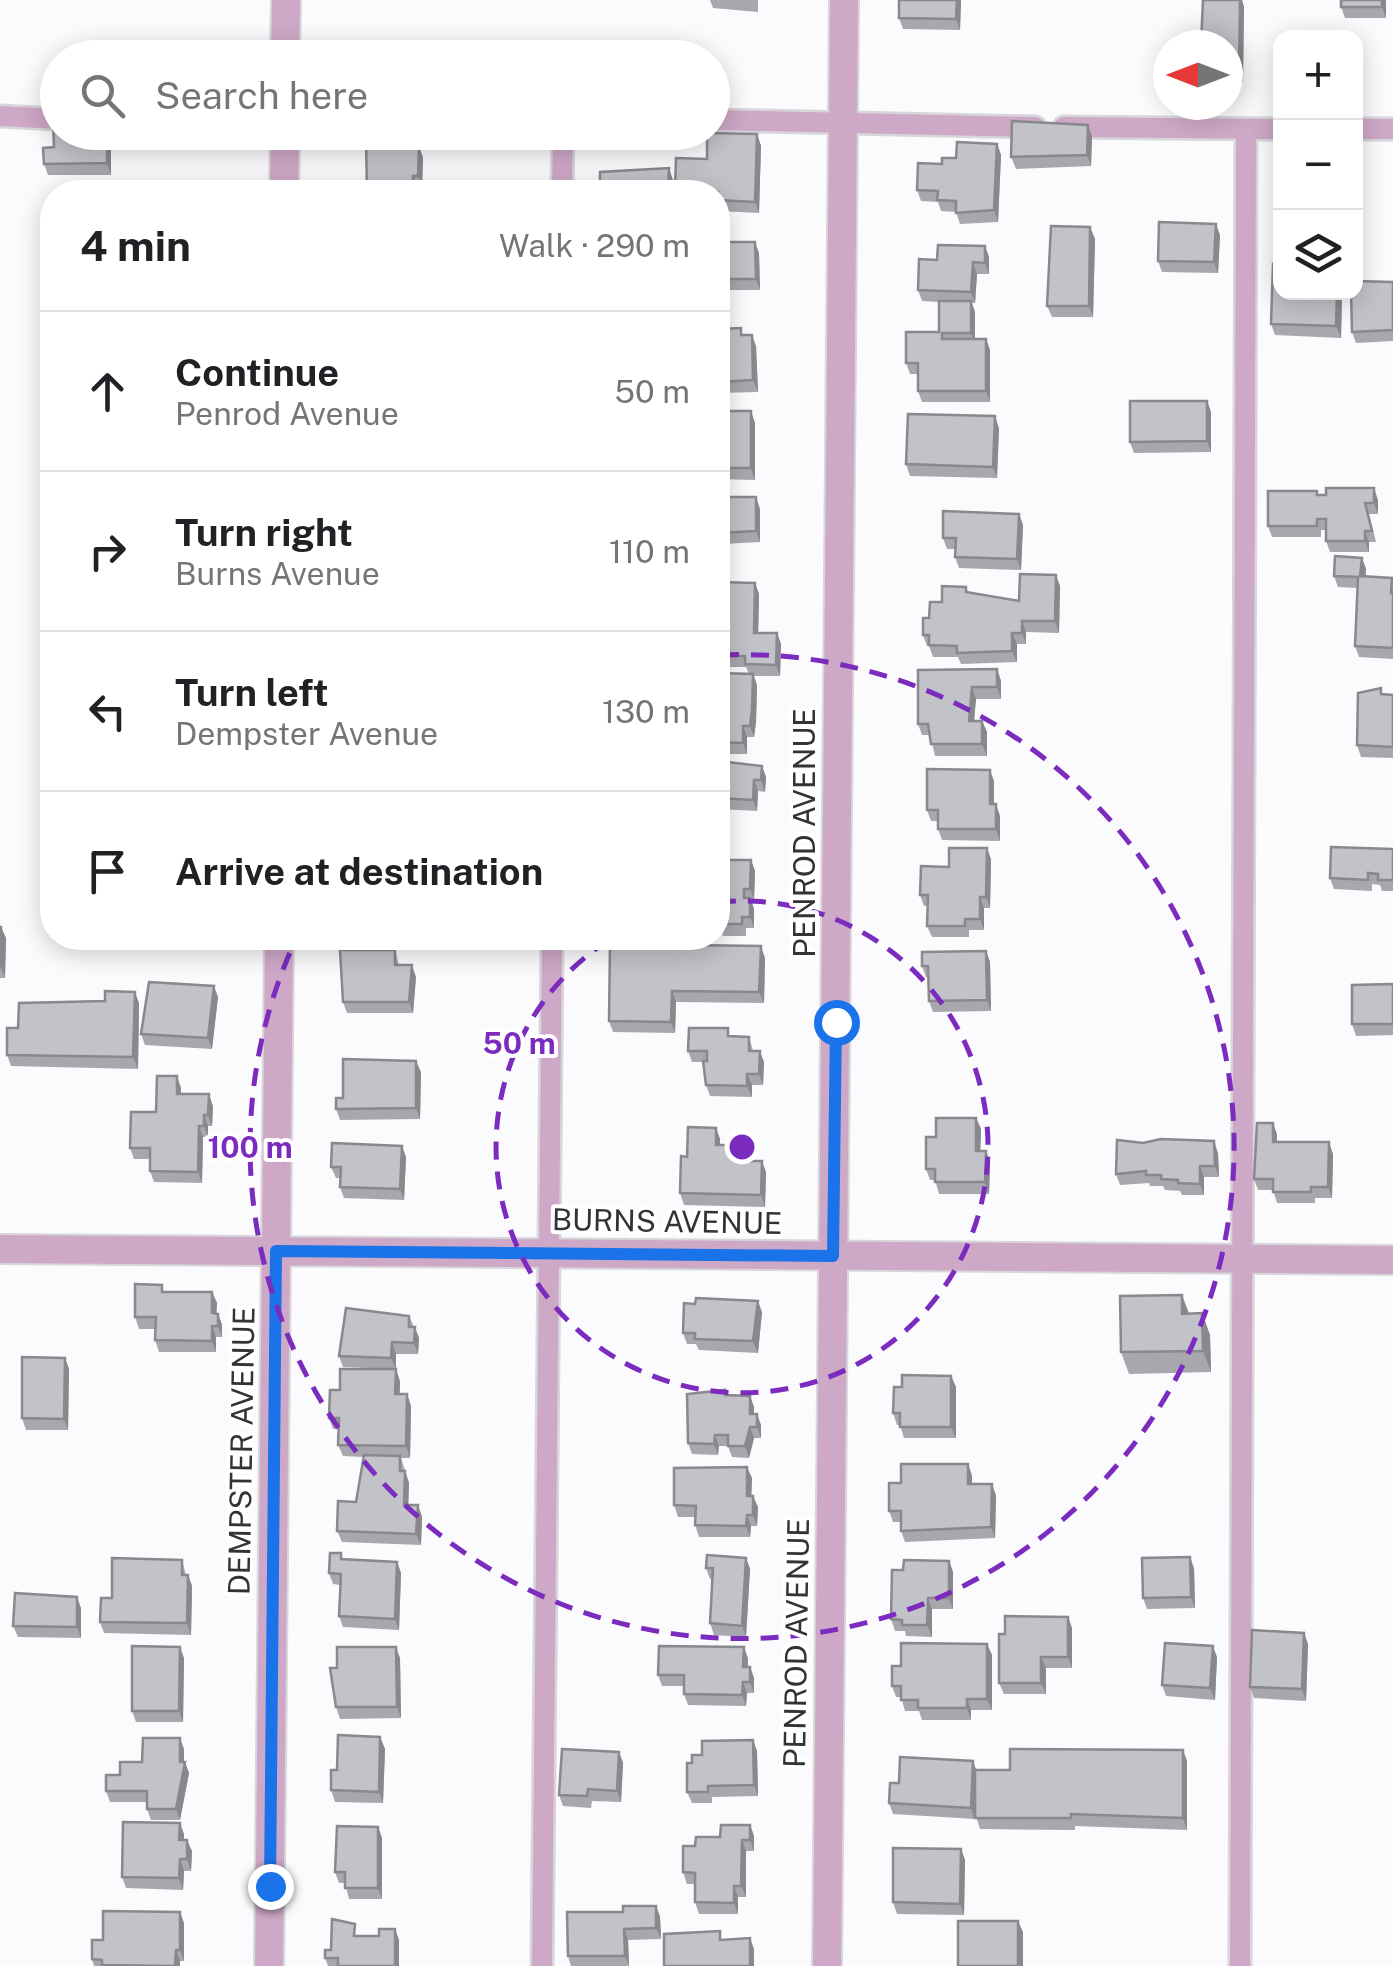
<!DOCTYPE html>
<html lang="en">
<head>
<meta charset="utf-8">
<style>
  :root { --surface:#fff; --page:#f2f2f2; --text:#202124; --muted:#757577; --line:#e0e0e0 }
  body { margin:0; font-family:"Public Sans",sans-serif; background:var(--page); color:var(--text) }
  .controls { position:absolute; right:30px; top:30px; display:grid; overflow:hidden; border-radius:20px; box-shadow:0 5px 25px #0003 }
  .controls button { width:90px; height:90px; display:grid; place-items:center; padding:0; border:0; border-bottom:2px solid var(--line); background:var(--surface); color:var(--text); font:50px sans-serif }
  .compass { position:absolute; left:1153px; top:30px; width:90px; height:90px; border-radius:50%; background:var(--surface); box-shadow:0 5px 25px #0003; rotate:270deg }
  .stop { position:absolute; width:30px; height:30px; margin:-22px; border:8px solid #1a73e8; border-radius:50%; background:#fff }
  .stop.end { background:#1a73e8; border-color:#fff; box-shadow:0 2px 10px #0008 }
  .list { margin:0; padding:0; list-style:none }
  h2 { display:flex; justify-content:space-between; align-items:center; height:130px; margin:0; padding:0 40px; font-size:42px }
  h2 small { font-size:32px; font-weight:400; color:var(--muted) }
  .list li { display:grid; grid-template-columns:65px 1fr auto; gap:30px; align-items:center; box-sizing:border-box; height:160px; padding:0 40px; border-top:2px solid var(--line) }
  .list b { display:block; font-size:38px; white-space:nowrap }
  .list p { margin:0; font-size:32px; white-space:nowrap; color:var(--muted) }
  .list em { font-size:32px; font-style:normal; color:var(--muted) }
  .icon { flex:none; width:55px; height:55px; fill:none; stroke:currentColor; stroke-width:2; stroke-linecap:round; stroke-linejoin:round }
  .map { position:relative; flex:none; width:1393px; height:1966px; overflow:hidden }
  .search { position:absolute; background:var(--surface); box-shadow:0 5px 25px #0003; left:40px; top:40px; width:690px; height:110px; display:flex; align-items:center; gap:25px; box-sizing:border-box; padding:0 35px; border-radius:55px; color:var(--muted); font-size:38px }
  .panel { position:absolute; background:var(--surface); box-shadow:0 5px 25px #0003; left:40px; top:180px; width:690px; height:770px; border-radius:40px }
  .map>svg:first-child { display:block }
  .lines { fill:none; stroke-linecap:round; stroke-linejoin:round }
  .service-casing { stroke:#d7d7da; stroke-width:25 }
  .minor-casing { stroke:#d7d7da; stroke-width:32 }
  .service { stroke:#cea8c7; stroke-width:20 }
  .minor { stroke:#cea8c7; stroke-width:28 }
  .wall { fill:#a7a7ad }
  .shaded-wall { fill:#88888d }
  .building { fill:#c2c2c9; stroke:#88888d; stroke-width:2.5 }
  .route { stroke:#1a73e8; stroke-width:12 }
  .ring { fill:none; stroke:#7b2cbf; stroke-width:5; stroke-dasharray:18 12 }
  .labels { text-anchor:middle; stroke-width:8; stroke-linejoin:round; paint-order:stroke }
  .street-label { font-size:30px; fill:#333336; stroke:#fff }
  .centre { fill:#7b2cbf; stroke:#fff; stroke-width:5 }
  .ring-label { font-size:30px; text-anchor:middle; font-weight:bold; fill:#7b2cbf; stroke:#fff; stroke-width:8; stroke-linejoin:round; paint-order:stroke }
</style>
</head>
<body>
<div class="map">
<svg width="1393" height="1966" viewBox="0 0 1393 1966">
  <rect width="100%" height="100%" fill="#fbfbfe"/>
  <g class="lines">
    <defs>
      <path id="service" d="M 0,116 L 58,119
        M 712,120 L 1035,127
        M 1064,127 L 1280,129
        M 1356,129 L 1393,129
        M 562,192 L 563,132
        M 542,1966 L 552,938
        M 1240,1966 L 1246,129"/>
      <path id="minor" d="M 285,58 L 286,0
        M 284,192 L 285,132
        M 0,1249 L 1393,1260
        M 269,1966 L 279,938
        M 827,1966 L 844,0"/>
    </defs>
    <!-- service casing -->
    <use href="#service" class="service-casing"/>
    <!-- minor casing -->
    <use href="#minor" class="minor-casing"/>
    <!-- service -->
    <use href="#service" class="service"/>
    <!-- minor -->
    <use href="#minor" class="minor"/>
  </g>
  <!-- wall -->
  <path class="wall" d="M 710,0 L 758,0 L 758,12 L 713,8 Z
    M 961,0 L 960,30 L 903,29 L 899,18 Z
    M 1203,0 L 1242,0 L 1244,7 L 1243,82 L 1228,82 L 1228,45 Z
    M 1386,0 L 1386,18 L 1345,18 L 1341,7 Z
    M 757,134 L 761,146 L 759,213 L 718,211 L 718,192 L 677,192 L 675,188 L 707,159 Z
    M 1092,136 L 1091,166 L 1016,169 L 1011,157 Z
    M 111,140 L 111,175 L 48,175 L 44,164 L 54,147 Z
    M 997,144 L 1001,155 L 998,222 L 960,224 L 956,212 L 941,211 L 938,202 L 921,201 L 917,190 L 942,164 Z
    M 408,146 L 419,146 L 423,158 L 422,187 L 417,187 L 417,192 L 367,192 Z
    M 1090,227 L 1095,239 L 1093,317 L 1052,317 L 1047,306 Z
    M 1220,235 L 1218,273 L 1162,272 L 1158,261 Z
    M 718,242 L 759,253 L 760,290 L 718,290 Z
    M 985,246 L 989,257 L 989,274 L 977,274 L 975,303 L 972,303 L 975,312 L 975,339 L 986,339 L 990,350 L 990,402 L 922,402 L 918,391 L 918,374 L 910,374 L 906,363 L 939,332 L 939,302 L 922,301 L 918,290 L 937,260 Z
    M 1393,282 L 1393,341 L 1356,343 L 1352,332 Z
    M 1280,292 L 1342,292 L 1341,338 L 1275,335 L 1271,324 Z
    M 718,329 L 756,346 L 758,392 L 718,393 Z
    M 1207,401 L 1211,412 L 1211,452 L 1134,453 L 1130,442 Z
    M 718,411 L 755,423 L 755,480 L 718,479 Z
    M 999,428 L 997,478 L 910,476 L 906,464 Z
    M 718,485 L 724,497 L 760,509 L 760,542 L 723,544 L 722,565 L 718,565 Z
    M 1318,495 L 1378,500 L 1378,514 L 1369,514 L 1376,542 L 1369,542 L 1369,552 L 1330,552 L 1326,541 L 1326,530 L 1321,530 L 1321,537 L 1272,537 L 1268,526 Z
    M 1019,514 L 1023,525 L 1021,570 L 959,568 L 955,557 L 955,549 L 947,549 L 943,538 Z
    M 1362,558 L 1366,569 L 1365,576 L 1392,578 L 1393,580 L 1393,659 L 1359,657 L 1355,646 L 1357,588 L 1338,587 L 1334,576 Z
    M 718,582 L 755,583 L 759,594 L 758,633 L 777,633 L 781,644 L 780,676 L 754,676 L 757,685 L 756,722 L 754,737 L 747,737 L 747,754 L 718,754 L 718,673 L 749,674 L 746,667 L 718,667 Z
    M 1060,586 L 1059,633 L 1026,632 L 1026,644 L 1017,644 L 1017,662 L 961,664 L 958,657 L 933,657 L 929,646 L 927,646 L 923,635 L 929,618 L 942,602 L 966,587 L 968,592 L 1019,601 Z
    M 997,669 L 1001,681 L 1001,699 L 976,699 L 974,721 L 982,721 L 987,732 L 987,756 L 935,756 L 930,735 L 922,735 L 918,724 Z
    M 1383,694 L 1393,695 L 1393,758 L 1361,757 L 1357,745 Z
    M 718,761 L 762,766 L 766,777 L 765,792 L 758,791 L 757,811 L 718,809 Z
    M 994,781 L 994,804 L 1000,816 L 1000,841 L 942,840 L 938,829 L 938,821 L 931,821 L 927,810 Z
    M 1393,849 L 1393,891 L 1382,891 L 1380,885 L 1372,884 L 1372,891 L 1334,889 L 1330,878 Z
    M 991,859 L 990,908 L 984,908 L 984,930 L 969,930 L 969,937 L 932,937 L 927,926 L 928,906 L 924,906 L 920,895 L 949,867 Z
    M 718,860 L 751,860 L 755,871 L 754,900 L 751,900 L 754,909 L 754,928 L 746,928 L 746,936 L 723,936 L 720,928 L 718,928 Z
    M 0,927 L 6,938 L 5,978 L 0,978 Z
    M 610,944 L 765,958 L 764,1003 L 676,1002 L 675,1033 L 613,1032 L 609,1021 Z
    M 395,950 L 399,965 L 416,977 L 413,1013 L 347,1013 L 343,1002 Z
    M 986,951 L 990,962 L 991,1011 L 933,1012 L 929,1001 L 928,977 L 926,977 L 922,966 Z
    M 1393,984 L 1393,1035 L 1356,1036 L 1352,1024 Z
    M 218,997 L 212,1049 L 145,1045 L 141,1034 Z
    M 105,1001 L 139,1003 L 138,1069 L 11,1066 L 7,1055 L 18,1028 Z
    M 731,1036 L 749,1037 L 753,1051 L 764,1062 L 763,1085 L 752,1085 L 752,1097 L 710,1096 L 706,1085 L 703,1062 L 692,1062 L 688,1051 Z
    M 421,1072 L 420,1119 L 340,1120 L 336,1109 L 343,1098 Z
    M 181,1088 L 181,1094 L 213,1106 L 212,1126 L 208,1126 L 208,1137 L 203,1137 L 202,1183 L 154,1182 L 150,1171 L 150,1159 L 134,1159 L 130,1148 L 156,1112 Z
    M 976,1118 L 981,1129 L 980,1151 L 986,1151 L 990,1162 L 989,1194 L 939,1194 L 935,1180 L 930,1180 L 926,1169 L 936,1137 Z
    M 716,1128 L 720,1139 L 720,1145 L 750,1145 L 754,1161 L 766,1172 L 765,1207 L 684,1205 L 680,1193 L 687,1157 Z
    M 1277,1134 L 1277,1142 L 1333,1154 L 1332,1198 L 1315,1198 L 1315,1203 L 1277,1203 L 1273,1190 L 1258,1190 L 1254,1179 Z
    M 1218,1153 L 1219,1177 L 1204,1177 L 1204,1195 L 1182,1195 L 1180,1191 L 1165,1190 L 1163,1186 L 1150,1186 L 1149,1183 L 1120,1185 L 1116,1174 Z
    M 406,1157 L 404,1200 L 344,1198 L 340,1187 L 340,1178 L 336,1178 L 331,1167 Z
    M 165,1292 L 212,1292 L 217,1303 L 216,1314 L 218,1314 L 222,1325 L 222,1337 L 216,1337 L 216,1352 L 159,1352 L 155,1340 L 156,1329 L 139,1329 L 135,1317 Z
    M 762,1312 L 758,1353 L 699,1350 L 696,1344 L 687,1344 L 683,1333 Z
    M 1202,1313 L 1210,1335 L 1211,1372 L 1129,1374 L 1121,1352 L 1189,1314 Z
    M 409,1316 L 419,1338 L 418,1354 L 396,1354 L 396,1369 L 343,1367 L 339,1356 Z
    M 65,1358 L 69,1369 L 68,1430 L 26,1430 L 22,1418 Z
    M 951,1376 L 956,1387 L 956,1438 L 904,1438 L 900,1425 L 897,1425 L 893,1413 L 902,1387 Z
    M 400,1381 L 400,1394 L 407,1394 L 411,1406 L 410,1458 L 401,1458 L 409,1483 L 408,1505 L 418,1505 L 422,1517 L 421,1545 L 342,1542 L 337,1531 L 356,1502 L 363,1457 L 343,1456 L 338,1445 L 339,1429 L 333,1429 L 329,1418 L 340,1390 Z
    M 726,1395 L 750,1396 L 754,1407 L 754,1414 L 761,1425 L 761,1438 L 754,1438 L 749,1458 L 732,1457 L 728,1446 L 719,1446 L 718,1455 L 692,1454 L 688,1443 Z
    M 968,1464 L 972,1476 L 972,1484 L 992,1484 L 996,1496 L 995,1538 L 905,1542 L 901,1531 L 901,1522 L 893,1522 L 889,1511 L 901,1483 Z
    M 752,1478 L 751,1496 L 758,1507 L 757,1526 L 751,1526 L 750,1537 L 699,1537 L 695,1525 L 695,1517 L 678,1517 L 674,1505 Z
    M 341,1553 L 343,1559 L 397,1562 L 401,1573 L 399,1630 L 343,1627 L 339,1616 L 340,1585 L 333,1584 L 329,1573 Z
    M 746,1558 L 750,1569 L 746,1637 L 714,1635 L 710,1623 L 712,1579 L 710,1579 L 706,1568 Z
    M 182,1560 L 186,1575 L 188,1575 L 192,1586 L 191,1635 L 104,1633 L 100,1622 L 112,1598 Z
    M 949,1561 L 953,1572 L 953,1609 L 932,1609 L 932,1637 L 906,1636 L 905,1631 L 895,1631 L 891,1619 L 903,1570 Z
    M 1194,1568 L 1195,1608 L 1147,1609 L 1143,1598 Z
    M 81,1608 L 81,1638 L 18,1637 L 13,1626 Z
    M 1068,1617 L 1072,1628 L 1072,1668 L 1046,1668 L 1046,1694 L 1004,1694 L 999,1683 L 1005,1634 Z
    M 1304,1633 L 1308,1644 L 1306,1701 L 1254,1698 L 1250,1687 Z
    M 987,1644 L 992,1655 L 992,1710 L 971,1710 L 971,1720 L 922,1720 L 919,1711 L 905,1711 L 901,1697 L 896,1697 L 892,1686 L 901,1666 Z
    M 744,1647 L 748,1659 L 748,1667 L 750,1667 L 754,1678 L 754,1693 L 747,1693 L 746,1706 L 688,1705 L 684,1694 L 684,1686 L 662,1686 L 658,1675 Z
    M 1217,1657 L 1215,1700 L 1166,1696 L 1162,1685 Z
    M 184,1658 L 183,1722 L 136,1722 L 132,1711 Z
    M 400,1658 L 401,1718 L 340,1719 L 336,1707 L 337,1668 Z
    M 380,1737 L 385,1749 L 383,1803 L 335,1802 L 331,1790 Z
    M 184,1749 L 184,1762 L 189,1773 L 180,1820 L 151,1820 L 147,1809 L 147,1802 L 110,1802 L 106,1791 L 120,1775 L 142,1762 Z
    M 757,1751 L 758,1796 L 712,1797 L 712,1803 L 692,1803 L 687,1792 Z
    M 619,1752 L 623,1763 L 621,1802 L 592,1801 L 591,1808 L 563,1806 L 559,1795 Z
    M 1187,1761 L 1187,1830 L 1075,1826 L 1075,1830 L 980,1829 L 975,1813 L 975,1819 L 893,1814 L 889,1803 L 899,1783 L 977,1770 L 1010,1770 Z
    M 750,1825 L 754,1836 L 754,1851 L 746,1851 L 746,1897 L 738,1897 L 738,1914 L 699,1914 L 695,1902 L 695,1884 L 687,1884 L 683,1872 L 695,1846 Z
    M 378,1827 L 382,1838 L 382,1899 L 349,1899 L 345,1883 L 339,1883 L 335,1872 Z
    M 184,1834 L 184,1840 L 192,1851 L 191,1871 L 184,1871 L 183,1890 L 126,1888 L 122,1877 Z
    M 961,1849 L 965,1860 L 964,1915 L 897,1914 L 893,1902 Z
    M 656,1906 L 660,1917 L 661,1939 L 628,1940 L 629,1966 L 571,1966 L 568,1956 L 623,1912 Z
    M 184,1923 L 184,1961 L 180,1961 L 180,1966 L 94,1966 L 92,1959 L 103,1940 Z
    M 395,1929 L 399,1940 L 399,1966 L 328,1966 L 325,1958 L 331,1950 L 359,1936 L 379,1936 Z"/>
  <!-- shaded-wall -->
  <path class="shaded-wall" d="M 957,0 L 961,0 L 960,30 L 956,19 Z
    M 1240,0 L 1242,0 L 1244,7 L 1243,82 L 1239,71 Z
    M 1382,0 L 1386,0 L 1386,18 L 1382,7 Z
    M 1088,125 L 1092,136 L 1091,166 L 1087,155 Z
    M 107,132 L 108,132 L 111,140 L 111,175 L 107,163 Z
    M 757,134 L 761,146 L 759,213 L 755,202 Z
    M 997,144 L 1001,155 L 998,222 L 994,210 Z
    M 419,146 L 423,158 L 422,187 L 418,176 Z
    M 669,168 L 673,180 L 673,192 L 668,192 Z
    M 413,176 L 417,187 L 417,192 L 413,192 Z
    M 1216,224 L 1220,235 L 1218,273 L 1214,262 Z
    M 1090,227 L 1095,239 L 1093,317 L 1089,306 Z
    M 755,242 L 759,253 L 760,290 L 756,279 Z
    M 985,246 L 989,257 L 989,274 L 985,263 Z
    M 973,262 L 977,274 L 975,303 L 971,292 Z
    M 1337,292 L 1342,292 L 1341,338 L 1336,326 Z
    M 971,301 L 975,312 L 975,344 L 971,333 Z
    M 752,335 L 756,346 L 758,392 L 753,380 Z
    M 986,339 L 990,350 L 990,402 L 986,391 Z
    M 1207,401 L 1211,412 L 1211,452 L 1207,441 Z
    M 751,411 L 755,423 L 755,480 L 751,468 Z
    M 995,416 L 999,428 L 997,478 L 993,467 Z
    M 1374,488 L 1378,500 L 1378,514 L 1374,503 Z
    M 756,497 L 760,509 L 760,542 L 756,531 Z
    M 1019,514 L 1023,525 L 1021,570 L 1017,559 Z
    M 1365,531 L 1369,542 L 1369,552 L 1365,541 Z
    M 719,533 L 723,544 L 722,565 L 718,554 Z
    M 1362,558 L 1366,569 L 1365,587 L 1360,576 Z
    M 1056,575 L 1060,586 L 1059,633 L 1055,621 Z
    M 755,583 L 759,594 L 758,644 L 754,633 Z
    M 1022,621 L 1026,632 L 1026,644 L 1022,633 Z
    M 777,633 L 781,644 L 780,676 L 776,665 Z
    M 1012,633 L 1017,644 L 1017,662 L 1012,651 Z
    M 997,669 L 1001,681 L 1001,699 L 997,687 Z
    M 753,674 L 757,685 L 756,722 L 754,737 L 750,726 Z
    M 972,687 L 976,699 L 973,732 L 969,721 Z
    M 982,721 L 987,732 L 987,756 L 982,744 Z
    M 743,726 L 747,737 L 747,754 L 743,743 Z
    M 762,766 L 766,777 L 765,792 L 761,780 Z
    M 990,770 L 994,781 L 994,815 L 990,804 Z
    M 754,780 L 758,791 L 757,811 L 753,800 Z
    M 996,804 L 1000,816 L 1000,841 L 996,829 Z
    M 987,848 L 991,859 L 990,908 L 986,897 Z
    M 751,860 L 755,871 L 754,900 L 750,889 Z
    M 980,897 L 984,908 L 984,930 L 980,919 Z
    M 750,898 L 754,909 L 754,928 L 750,917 Z
    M 1,927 L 6,938 L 5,978 L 1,967 Z
    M 761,946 L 765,958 L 764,1003 L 759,992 Z
    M 986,951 L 990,962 L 991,1011 L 987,1000 Z
    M 412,965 L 416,977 L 413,1013 L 409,1002 Z
    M 214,986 L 218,997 L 212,1049 L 208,1038 Z
    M 672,991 L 676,1002 L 675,1033 L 671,1022 Z
    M 135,992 L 139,1003 L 138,1069 L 133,1057 Z
    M 760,1051 L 764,1062 L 763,1085 L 759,1074 Z
    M 416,1061 L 421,1072 L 420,1119 L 416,1108 Z
    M 747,1074 L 752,1085 L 752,1097 L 747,1086 Z
    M 177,1076 L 181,1088 L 181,1105 L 177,1094 Z
    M 209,1094 L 213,1106 L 212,1126 L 208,1115 Z
    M 204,1115 L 208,1126 L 208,1137 L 204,1126 Z
    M 976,1118 L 981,1129 L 980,1162 L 976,1151 Z
    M 1273,1123 L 1277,1134 L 1277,1153 L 1273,1142 Z
    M 199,1126 L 203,1137 L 202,1183 L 198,1172 Z
    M 716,1128 L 720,1139 L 720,1156 L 716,1145 Z
    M 1214,1141 L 1218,1153 L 1219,1177 L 1215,1166 Z
    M 1329,1142 L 1333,1154 L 1332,1198 L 1328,1187 Z
    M 402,1146 L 406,1157 L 404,1200 L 400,1189 Z
    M 986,1151 L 990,1162 L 989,1194 L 985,1182 Z
    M 762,1161 L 766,1172 L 765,1207 L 761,1195 Z
    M 1200,1166 L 1204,1177 L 1204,1195 L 1200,1184 Z
    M 212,1292 L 217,1303 L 216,1324 L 212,1313 Z
    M 1182,1295 L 1190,1316 L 1182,1314 Z
    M 758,1301 L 762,1312 L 758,1353 L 753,1341 Z
    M 1202,1313 L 1210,1335 L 1211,1372 L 1203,1351 Z
    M 218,1314 L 222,1325 L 222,1337 L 218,1326 Z
    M 212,1326 L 216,1337 L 216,1352 L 212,1341 Z
    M 415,1327 L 419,1338 L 418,1354 L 414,1343 Z
    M 392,1342 L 396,1354 L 396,1369 L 391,1358 Z
    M 65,1358 L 69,1369 L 68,1430 L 64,1419 Z
    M 396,1369 L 400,1381 L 399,1405 L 395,1394 Z
    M 951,1376 L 956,1387 L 956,1438 L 951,1427 Z
    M 407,1394 L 411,1406 L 410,1458 L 406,1446 Z
    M 750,1396 L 754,1407 L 754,1425 L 750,1414 Z
    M 757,1414 L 761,1425 L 761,1438 L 757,1427 Z
    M 750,1427 L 754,1438 L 749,1458 L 745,1446 Z
    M 715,1435 L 719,1446 L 718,1455 L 714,1444 Z
    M 968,1464 L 972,1476 L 972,1496 L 968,1484 Z
    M 747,1467 L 752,1478 L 751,1507 L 747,1496 Z
    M 405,1471 L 409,1483 L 408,1516 L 404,1505 Z
    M 992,1484 L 996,1496 L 995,1538 L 991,1527 Z
    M 753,1496 L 758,1507 L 757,1526 L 753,1515 Z
    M 418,1505 L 422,1517 L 421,1545 L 416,1534 Z
    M 747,1515 L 751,1526 L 750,1537 L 746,1526 Z
    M 1190,1557 L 1194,1568 L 1195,1608 L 1191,1597 Z
    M 746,1558 L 750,1569 L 746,1637 L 742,1626 Z
    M 949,1561 L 953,1572 L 953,1609 L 949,1598 Z
    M 397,1562 L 401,1573 L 399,1630 L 395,1619 Z
    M 188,1575 L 192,1586 L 191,1635 L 187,1623 Z
    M 77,1597 L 81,1608 L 81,1638 L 77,1627 Z
    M 928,1598 L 932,1609 L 932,1637 L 927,1625 Z
    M 1068,1617 L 1072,1628 L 1072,1668 L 1068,1657 Z
    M 1304,1633 L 1308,1644 L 1306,1701 L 1302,1689 Z
    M 987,1644 L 992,1655 L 992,1710 L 987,1699 Z
    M 1213,1646 L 1217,1657 L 1215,1700 L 1210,1688 Z
    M 180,1647 L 184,1658 L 183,1722 L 179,1711 Z
    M 396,1647 L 400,1658 L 401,1718 L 397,1707 Z
    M 744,1647 L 748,1659 L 747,1678 L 743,1667 Z
    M 1041,1657 L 1046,1668 L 1046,1694 L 1041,1683 Z
    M 750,1667 L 754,1678 L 754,1693 L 750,1682 Z
    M 743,1682 L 747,1693 L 746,1706 L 742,1695 Z
    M 967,1699 L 971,1710 L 971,1720 L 967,1708 Z
    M 380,1737 L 385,1749 L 383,1803 L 379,1792 Z
    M 180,1738 L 184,1749 L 184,1766 L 185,1762 L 189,1773 L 180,1820 L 176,1809 Z
    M 753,1740 L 757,1751 L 758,1796 L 754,1785 Z
    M 1183,1750 L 1187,1761 L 1187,1830 L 1183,1818 Z
    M 619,1752 L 623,1763 L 621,1802 L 617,1791 Z
    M 973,1761 L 977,1772 L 975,1819 L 971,1808 Z
    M 180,1823 L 184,1834 L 183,1851 L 179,1840 Z
    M 750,1825 L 754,1836 L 754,1851 L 750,1840 Z
    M 378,1827 L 382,1838 L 382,1899 L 378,1888 Z
    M 187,1840 L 192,1851 L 191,1871 L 187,1859 Z
    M 742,1840 L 746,1851 L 746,1897 L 741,1886 Z
    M 961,1849 L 965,1860 L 964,1915 L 960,1904 Z
    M 180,1859 L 184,1871 L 183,1890 L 179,1878 Z
    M 734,1886 L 738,1897 L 738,1914 L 734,1903 Z
    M 656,1906 L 660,1917 L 661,1939 L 656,1928 Z
    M 180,1912 L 184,1923 L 184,1961 L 180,1950 Z
    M 1018,1921 L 1023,1932 L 1023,1966 L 1018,1966 Z
    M 395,1929 L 399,1940 L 399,1966 L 395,1966 Z
    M 624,1929 L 628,1940 L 629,1966 L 625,1956 Z
    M 750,1938 L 754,1949 L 754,1966 L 750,1966 Z
    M 176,1950 L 180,1961 L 180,1966 L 175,1966 Z"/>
  <!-- building -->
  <path class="building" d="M 899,0 L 957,0 L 956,19 L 899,18 Z
    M 1203,0 L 1240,0 L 1239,71 L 1228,71 L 1228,45 L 1201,45 Z
    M 1341,0 L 1382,0 L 1382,7 L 1341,7 Z
    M 58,119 L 58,132 L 107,132 L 107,163 L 44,164 L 43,148 L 54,147 L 53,120 Z
    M 1012,121 L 1088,125 L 1087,155 L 1011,157 Z
    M 385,133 L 404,134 L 404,146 L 419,146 L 418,176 L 413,176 L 413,192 L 367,192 L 366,140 L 385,141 Z
    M 707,133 L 757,134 L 755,202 L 718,200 L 718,192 L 686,192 L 686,188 L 675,188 L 676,158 L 707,159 Z
    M 957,142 L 997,144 L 994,210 L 956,213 L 956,201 L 937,200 L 938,191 L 917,190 L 918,163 L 942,164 L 942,158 L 956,158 Z
    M 669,168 L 668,192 L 600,192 L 600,172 Z
    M 1159,222 L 1216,224 L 1214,262 L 1158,261 Z
    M 1051,226 L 1090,227 L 1089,306 L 1047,306 Z
    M 718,242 L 755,242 L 756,279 L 718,279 Z
    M 938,245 L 985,246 L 985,263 L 973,262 L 971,292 L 918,290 L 919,259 L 937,260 Z
    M 1273,264 L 1280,265 L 1280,292 L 1337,292 L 1336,326 L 1271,324 Z
    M 1356,281 L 1393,282 L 1393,330 L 1352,332 L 1351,292 L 1356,292 Z
    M 939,301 L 971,301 L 971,333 L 942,333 L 942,339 L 986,339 L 986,391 L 918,391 L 918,363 L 906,363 L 906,332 L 939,332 Z
    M 741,328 L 741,335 L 752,335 L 753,380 L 718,382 L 718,329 Z
    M 1130,401 L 1207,401 L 1207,441 L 1130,442 Z
    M 718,411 L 751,411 L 751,468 L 718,468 Z
    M 908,414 L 995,416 L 993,467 L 906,464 Z
    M 718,485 L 720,485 L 720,497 L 756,497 L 756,531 L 719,533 L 718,554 Z
    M 1326,488 L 1374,488 L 1374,503 L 1365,503 L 1372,531 L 1365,531 L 1365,541 L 1326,541 L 1326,519 L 1317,519 L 1317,526 L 1268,526 L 1268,491 L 1317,491 L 1317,495 L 1326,495 Z
    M 943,511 L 1019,514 L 1017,559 L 955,557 L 956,538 L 943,538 Z
    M 1335,556 L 1362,558 L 1360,576 L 1392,578 L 1391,593 L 1393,593 L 1393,648 L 1355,646 L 1358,577 L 1334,576 Z
    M 1020,574 L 1056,575 L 1055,621 L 1022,621 L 1022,633 L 1012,633 L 1012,651 L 957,653 L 957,646 L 929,645 L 929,635 L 923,635 L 923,618 L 929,618 L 930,602 L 942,602 L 942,586 L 966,587 L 966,592 L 1019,601 Z
    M 718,582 L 755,583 L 754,633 L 777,633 L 776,665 L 745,664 L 745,656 L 718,656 Z
    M 997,669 L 997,687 L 972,687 L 969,721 L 982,721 L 982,744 L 931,744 L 928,724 L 918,724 L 918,670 Z
    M 718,673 L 753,674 L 752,710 L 750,726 L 743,726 L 743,743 L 718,742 Z
    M 1381,688 L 1381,694 L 1393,695 L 1393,747 L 1357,745 L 1358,693 Z
    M 718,761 L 762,766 L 761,780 L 754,780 L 753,800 L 718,798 Z
    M 927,769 L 990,770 L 990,804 L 996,804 L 996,829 L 938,829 L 938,810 L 927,810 Z
    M 1331,847 L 1393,849 L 1393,880 L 1378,880 L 1378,874 L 1368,873 L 1368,880 L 1330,878 Z
    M 949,848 L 987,848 L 986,897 L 980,897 L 980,919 L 965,919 L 965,926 L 927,926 L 928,895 L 920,895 L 921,866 L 949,867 Z
    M 718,860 L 751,860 L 750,889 L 744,889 L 744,898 L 750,898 L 750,917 L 742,917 L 742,924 L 719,924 L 719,916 L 718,916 Z
    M 0,927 L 1,927 L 1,967 L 0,967 Z
    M 610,944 L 761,946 L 759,992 L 672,991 L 671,1022 L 609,1021 Z
    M 340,950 L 395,950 L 395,965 L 412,965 L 409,1002 L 343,1002 Z
    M 986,951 L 987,1000 L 929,1001 L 928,966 L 922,966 L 922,952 Z
    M 149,982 L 214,986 L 208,1038 L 141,1034 Z
    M 1393,984 L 1393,1024 L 1352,1024 L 1352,985 Z
    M 105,991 L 135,992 L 133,1057 L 7,1055 L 7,1028 L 18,1028 L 19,1003 L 105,1001 Z
    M 689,1028 L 728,1028 L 728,1036 L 749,1037 L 749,1051 L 760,1051 L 759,1074 L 747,1074 L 747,1086 L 706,1085 L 703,1061 L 707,1061 L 707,1051 L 688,1051 Z
    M 343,1059 L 416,1061 L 416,1108 L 336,1109 L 336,1098 L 343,1098 Z
    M 157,1076 L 177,1076 L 177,1094 L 209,1094 L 208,1115 L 204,1115 L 204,1126 L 199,1126 L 198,1172 L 150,1171 L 150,1148 L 130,1148 L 131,1112 L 156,1112 Z
    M 936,1118 L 976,1118 L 976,1151 L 986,1151 L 985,1182 L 935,1182 L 935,1169 L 926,1169 L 926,1137 L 936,1137 Z
    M 1257,1123 L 1273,1123 L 1273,1142 L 1329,1142 L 1328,1187 L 1311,1187 L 1311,1192 L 1273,1192 L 1273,1179 L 1254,1179 Z
    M 688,1127 L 716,1128 L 716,1145 L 750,1145 L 749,1161 L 762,1161 L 761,1195 L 680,1193 L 681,1156 L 687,1157 Z
    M 1161,1139 L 1214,1141 L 1215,1166 L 1200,1166 L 1200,1184 L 1178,1183 L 1178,1180 L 1161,1179 L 1161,1175 L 1146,1175 L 1146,1171 L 1116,1174 L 1117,1140 L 1143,1143 Z
    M 332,1143 L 402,1146 L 400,1189 L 340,1187 L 341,1167 L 331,1167 Z
    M 135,1284 L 162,1285 L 162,1292 L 212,1292 L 212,1313 L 218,1314 L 218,1326 L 212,1326 L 212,1341 L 155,1340 L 156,1317 L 135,1317 Z
    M 1182,1295 L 1182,1314 L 1202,1313 L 1203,1351 L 1121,1352 L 1120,1296 Z
    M 696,1298 L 758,1301 L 753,1341 L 695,1339 L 695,1333 L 683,1333 L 684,1303 L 695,1304 Z
    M 346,1308 L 409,1316 L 409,1327 L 415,1327 L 414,1343 L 392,1342 L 391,1358 L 339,1356 Z
    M 22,1357 L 65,1358 L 64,1419 L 22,1418 Z
    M 340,1369 L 396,1369 L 395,1394 L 407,1394 L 406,1446 L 338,1445 L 339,1418 L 329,1418 L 330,1390 L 340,1390 Z
    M 902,1375 L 951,1376 L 951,1427 L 900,1427 L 900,1413 L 893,1413 L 894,1387 L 902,1387 Z
    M 725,1390 L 725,1395 L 750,1396 L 750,1414 L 757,1414 L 757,1427 L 750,1427 L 745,1446 L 728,1446 L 728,1435 L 715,1435 L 714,1444 L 688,1443 L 687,1394 Z
    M 364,1455 L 400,1456 L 400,1471 L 405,1471 L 404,1505 L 418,1505 L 416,1534 L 337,1531 L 338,1501 L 356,1502 Z
    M 901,1464 L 968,1464 L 968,1484 L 992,1484 L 991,1527 L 901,1531 L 901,1511 L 889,1511 L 889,1483 L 901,1483 Z
    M 747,1467 L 747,1496 L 753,1496 L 753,1515 L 747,1515 L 746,1526 L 695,1525 L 696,1506 L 674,1505 L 674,1468 Z
    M 330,1553 L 341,1553 L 341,1559 L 397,1562 L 395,1619 L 339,1616 L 341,1574 L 329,1573 Z
    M 707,1555 L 746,1558 L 742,1626 L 710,1623 L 713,1568 L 706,1568 Z
    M 1190,1557 L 1191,1597 L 1143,1598 L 1142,1558 Z
    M 112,1558 L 182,1560 L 182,1575 L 188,1575 L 187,1623 L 100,1622 L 101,1598 L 112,1598 Z
    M 904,1560 L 949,1561 L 949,1598 L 928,1598 L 927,1625 L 902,1625 L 902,1620 L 891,1619 L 892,1570 L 903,1570 Z
    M 15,1593 L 77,1597 L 77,1627 L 13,1626 Z
    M 1005,1616 L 1068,1617 L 1068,1657 L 1041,1657 L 1041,1683 L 999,1683 L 999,1634 L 1005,1634 Z
    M 1252,1630 L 1304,1633 L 1302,1689 L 1250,1687 Z
    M 901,1643 L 987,1644 L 987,1699 L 967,1699 L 967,1708 L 918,1708 L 918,1700 L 901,1700 L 901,1686 L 892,1686 L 892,1666 L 901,1666 Z
    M 1165,1643 L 1213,1646 L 1210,1688 L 1162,1685 Z
    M 132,1646 L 180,1647 L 179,1711 L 132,1711 Z
    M 659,1646 L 744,1647 L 743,1667 L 750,1667 L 750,1682 L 743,1682 L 742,1695 L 684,1694 L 684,1675 L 658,1675 Z
    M 337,1647 L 396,1647 L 397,1707 L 336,1707 L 330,1668 L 337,1668 Z
    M 338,1735 L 380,1737 L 379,1792 L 331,1790 L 331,1770 L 337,1770 Z
    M 143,1738 L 180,1738 L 180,1762 L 185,1762 L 176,1809 L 147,1809 L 147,1791 L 106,1791 L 106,1775 L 120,1775 L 120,1762 L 142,1762 Z
    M 753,1740 L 754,1785 L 708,1786 L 708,1792 L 687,1792 L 687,1763 L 692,1763 L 692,1755 L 702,1755 L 702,1741 Z
    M 562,1749 L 619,1752 L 617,1791 L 588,1789 L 587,1796 L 559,1795 Z
    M 1010,1749 L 1183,1750 L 1183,1818 L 1071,1814 L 1071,1818 L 975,1818 L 975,1770 L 1010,1770 Z
    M 900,1757 L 973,1761 L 971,1808 L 889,1803 L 890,1783 L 899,1783 Z
    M 123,1822 L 180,1823 L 179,1840 L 187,1840 L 187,1859 L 180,1859 L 179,1878 L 122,1877 Z
    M 721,1825 L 750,1825 L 750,1840 L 742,1840 L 741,1886 L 734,1886 L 734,1903 L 695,1902 L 695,1873 L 683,1872 L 683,1846 L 695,1846 L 696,1837 L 720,1837 Z
    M 337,1826 L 378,1827 L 378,1888 L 345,1888 L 345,1872 L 335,1872 Z
    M 893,1848 L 961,1849 L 960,1904 L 893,1902 Z
    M 623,1906 L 656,1906 L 656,1928 L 624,1929 L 625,1956 L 568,1956 L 567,1912 L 623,1912 Z
    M 103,1911 L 180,1912 L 180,1950 L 176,1950 L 175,1966 L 102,1965 L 102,1960 L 92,1959 L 92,1940 L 103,1940 Z
    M 332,1919 L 355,1924 L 354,1936 L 379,1936 L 379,1929 L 395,1929 L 395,1966 L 338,1966 L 338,1958 L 325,1958 L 325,1950 L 331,1950 Z
    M 958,1921 L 1018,1921 L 1018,1966 L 958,1966 Z
    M 720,1931 L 720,1940 L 750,1938 L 750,1966 L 664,1966 L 664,1934 Z"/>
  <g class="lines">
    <!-- route -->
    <path class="route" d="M 270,1886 L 276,1251 L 833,1256 L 836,1022"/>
  </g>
  <!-- distance rings -->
  <g class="ring">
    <path d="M718 902A246 246 0 1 1 612 938"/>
    <path d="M721 655A492 492 0 1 1 296 939"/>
  </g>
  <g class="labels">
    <!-- street labels -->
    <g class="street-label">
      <text transform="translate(805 833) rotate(-90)" y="10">PENROD AVENUE</text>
      <text transform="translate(667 1222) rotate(1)" y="10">BURNS AVENUE</text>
      <text transform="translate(242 1451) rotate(-89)" y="10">DEMPSTER AVENUE</text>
      <text transform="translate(797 1643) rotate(-89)" y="10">PENROD AVENUE</text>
    </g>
  </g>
  <circle cx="742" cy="1147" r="15" class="centre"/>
  <g class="ring-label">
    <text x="519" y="1054">50 m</text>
    <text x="250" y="1158">100 m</text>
  </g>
</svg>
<div class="controls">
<button>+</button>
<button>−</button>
<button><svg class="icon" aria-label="layers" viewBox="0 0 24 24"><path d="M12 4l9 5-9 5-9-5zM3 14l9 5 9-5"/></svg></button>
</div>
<svg class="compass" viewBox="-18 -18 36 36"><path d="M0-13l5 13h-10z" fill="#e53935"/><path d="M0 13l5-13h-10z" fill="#757577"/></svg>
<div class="stop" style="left:836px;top:1022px"></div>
<div class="stop end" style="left:270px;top:1886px"></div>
<div class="search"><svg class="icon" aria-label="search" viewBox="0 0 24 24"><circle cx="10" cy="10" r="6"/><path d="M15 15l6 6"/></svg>Search here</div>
<section class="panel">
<h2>4 min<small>Walk · 290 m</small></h2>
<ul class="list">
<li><svg class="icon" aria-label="ahead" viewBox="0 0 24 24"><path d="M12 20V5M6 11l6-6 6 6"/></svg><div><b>Continue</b><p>Penrod Avenue</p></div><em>50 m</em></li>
<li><svg class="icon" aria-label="right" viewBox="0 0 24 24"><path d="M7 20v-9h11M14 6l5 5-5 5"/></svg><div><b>Turn right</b><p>Burns Avenue</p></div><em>110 m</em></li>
<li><svg class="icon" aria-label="left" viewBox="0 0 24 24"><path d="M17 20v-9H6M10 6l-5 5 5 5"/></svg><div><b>Turn left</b><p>Dempster Avenue</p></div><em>130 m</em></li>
<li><svg class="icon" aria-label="arrive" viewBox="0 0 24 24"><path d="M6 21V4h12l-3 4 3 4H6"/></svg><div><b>Arrive at destination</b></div></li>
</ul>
</section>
</div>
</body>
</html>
